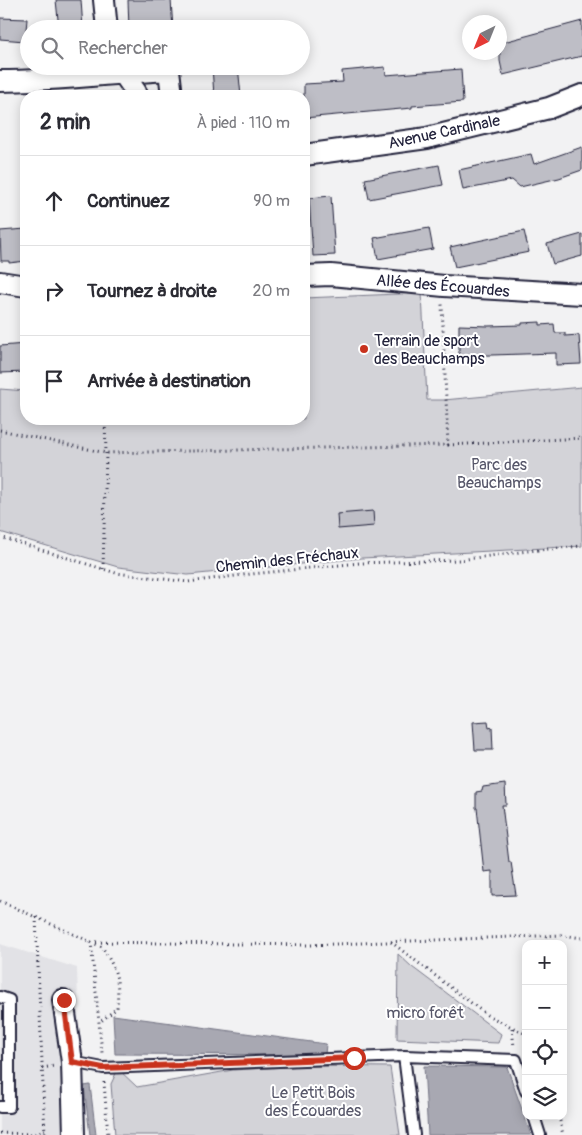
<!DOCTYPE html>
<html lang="fr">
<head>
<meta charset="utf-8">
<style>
  :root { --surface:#fff; --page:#f7f7f7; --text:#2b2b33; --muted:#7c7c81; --line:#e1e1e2 }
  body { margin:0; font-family:Pangolin,sans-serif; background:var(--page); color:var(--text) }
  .controls { position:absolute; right:15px; bottom:15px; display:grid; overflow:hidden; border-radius:10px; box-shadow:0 2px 12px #0003 }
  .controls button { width:45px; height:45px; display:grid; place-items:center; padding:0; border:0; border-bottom:1px solid var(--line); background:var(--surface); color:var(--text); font:25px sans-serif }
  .compass { position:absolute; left:462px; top:15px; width:45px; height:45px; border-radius:50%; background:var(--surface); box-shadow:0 2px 12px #0003; rotate:223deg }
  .stop { position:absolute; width:15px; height:15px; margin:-11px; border:4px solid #c8321e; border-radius:50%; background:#fff }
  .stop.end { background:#c8321e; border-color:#fff; box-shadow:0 1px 5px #0008 }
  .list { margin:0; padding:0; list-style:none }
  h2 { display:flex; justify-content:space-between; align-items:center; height:65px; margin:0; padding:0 20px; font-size:21px }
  h2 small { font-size:16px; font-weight:400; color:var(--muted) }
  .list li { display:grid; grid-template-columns:32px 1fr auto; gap:15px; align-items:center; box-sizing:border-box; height:90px; padding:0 20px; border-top:1px solid var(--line) }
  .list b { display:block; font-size:19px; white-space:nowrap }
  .list em { font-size:16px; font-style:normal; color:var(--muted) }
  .icon { flex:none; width:28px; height:28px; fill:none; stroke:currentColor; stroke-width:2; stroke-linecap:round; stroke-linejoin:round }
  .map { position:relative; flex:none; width:582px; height:1135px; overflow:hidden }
  .search { position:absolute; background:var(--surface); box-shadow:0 2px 12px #0003; left:20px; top:20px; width:290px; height:55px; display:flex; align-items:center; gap:12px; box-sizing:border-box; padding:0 18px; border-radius:28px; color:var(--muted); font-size:19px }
  .panel { position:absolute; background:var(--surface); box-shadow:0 2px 12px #0003; left:20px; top:90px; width:290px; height:335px; border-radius:20px }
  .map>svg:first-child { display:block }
  .built { fill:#e2e2e6 }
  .green { fill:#d3d3d8; stroke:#7a7a8a }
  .water { fill:#a8a8b2; stroke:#727282 }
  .building { fill:#bebec6; stroke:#22223b }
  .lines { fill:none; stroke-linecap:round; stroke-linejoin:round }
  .service-casing { stroke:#22223b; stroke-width:14 }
  .minor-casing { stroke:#22223b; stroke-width:24 }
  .path { stroke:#22223b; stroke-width:3; stroke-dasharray:1 4; stroke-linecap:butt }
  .service { stroke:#fff; stroke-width:10 }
  .minor { stroke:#fff; stroke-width:20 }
  .route { stroke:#c8321e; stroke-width:6 }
  .poi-dot { fill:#c8321e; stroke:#fff; stroke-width:2 }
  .labels { text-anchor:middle; stroke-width:4; stroke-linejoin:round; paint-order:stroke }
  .street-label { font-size:16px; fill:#22223b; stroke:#fff }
  .poi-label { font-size:16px; fill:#22223b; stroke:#fff; text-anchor:start }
  .park-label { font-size:16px; fill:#57576a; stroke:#fff }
</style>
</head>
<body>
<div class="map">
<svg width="582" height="1135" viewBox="0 0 582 1135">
  <rect width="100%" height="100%" fill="#f2f2f3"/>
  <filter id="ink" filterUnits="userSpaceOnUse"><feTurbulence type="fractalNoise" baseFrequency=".02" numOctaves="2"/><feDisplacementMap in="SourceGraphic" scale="10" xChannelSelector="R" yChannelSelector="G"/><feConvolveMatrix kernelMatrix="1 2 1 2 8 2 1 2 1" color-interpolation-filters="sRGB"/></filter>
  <g filter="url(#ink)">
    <!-- built -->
    <path class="built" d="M 0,944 L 77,968 L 82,1135 L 0,1135 Z"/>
    <!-- green -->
    <path class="green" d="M 422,293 L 427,400 L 444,400 L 582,387 L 582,546 L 362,558 L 188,575 L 118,567 L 0,532 L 0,389 L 26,391 L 26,419 L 304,419 L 304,298 Z
      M 398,954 L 412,967 L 501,1034 L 498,1043 L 397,1039 Z
      M 304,1066 L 390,1067 L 400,1135 L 115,1135 L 111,1084 L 118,1069 L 137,1087 L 233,1070 Z"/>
    <!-- water -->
    <path class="water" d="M 113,1015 L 326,1044 L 325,1055 L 115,1054 Z
      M 424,1066 L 507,1067 L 531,1135 L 428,1135 Z
      M 90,1085 L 96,1135 L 90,1135 L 84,1086 Z"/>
    <!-- building -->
    <path class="building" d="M 56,0 L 81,0 L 83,29 L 59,29 Z
      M 128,0 L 171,0 L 173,29 L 129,29 Z
      M 0,18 L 27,19 L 25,41 L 0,39 Z
      M 582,21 L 582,56 L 503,75 L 500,61 L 500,43 Z
      M 212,66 L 238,66 L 241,96 L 214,96 Z
      M 385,67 L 386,75 L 461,69 L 463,102 L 412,106 L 412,108 L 304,118 L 304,84 L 343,82 L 342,71 Z
      M 582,147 L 582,170 L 559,178 L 520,187 L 512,180 L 463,190 L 459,170 L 531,154 L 534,164 Z
      M 439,165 L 443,185 L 369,199 L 365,179 Z
      M 331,196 L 335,255 L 313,256 L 309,198 Z
      M 429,228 L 433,249 L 378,259 L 374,238 Z
      M 26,229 L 26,261 L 9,263 L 9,261 L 1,261 L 0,231 Z
      M 524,231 L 529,252 L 455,267 L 450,247 Z
      M 582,234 L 582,256 L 553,264 L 547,244 Z
      M 540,322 L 540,325 L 554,324 L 555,333 L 565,333 L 565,336 L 579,335 L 581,364 L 556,365 L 556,353 L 459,356 L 459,325 L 488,326 L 522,325 L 522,323 Z
      M 26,344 L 26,372 L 0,373 L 0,346 Z
      M 373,511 L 374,526 L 338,529 L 337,514 Z
      M 488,721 L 489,728 L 492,727 L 493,750 L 475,750 L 473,722 Z
      M 505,784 L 506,805 L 502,805 L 509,862 L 511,862 L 516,895 L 492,896 L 492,871 L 484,872 L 477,808 L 476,808 L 476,792 L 482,791 L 483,787 Z"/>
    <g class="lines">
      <defs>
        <path id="service" d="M 0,997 L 9,1000 L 9,1107 L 0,1107
          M 404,1056 L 414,1135
          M 72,1062 L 103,1068 L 404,1056 L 516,1060 L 526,1091
          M 534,1116 L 540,1135"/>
        <path id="minor" d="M 104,0 L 107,29
          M 118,66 L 136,92 L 137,96
          M 0,81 C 57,81 113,73 169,70 L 172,96
          M 304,155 L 427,138 L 549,108 L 582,95
          M 304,276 L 331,275 L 444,286 L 582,294
          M 0,282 L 26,286
          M 63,1000 L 72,1062 L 74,1135"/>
      </defs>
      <!-- service casing -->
      <use href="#service" class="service-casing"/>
      <!-- minor casing -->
      <use href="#minor" class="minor-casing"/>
      <!-- path -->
      <path class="path" d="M 0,430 L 106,453 L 448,445 L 442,304
        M 448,445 L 582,438
        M 0,537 L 116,573 L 188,582 L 251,574 L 360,563 L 459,560 L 528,551 L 582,546
        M 103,569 L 106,453 L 105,419
        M 0,901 L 102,947 C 118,972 119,980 117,1008 L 100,1022
        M 36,917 L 45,1135
        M 91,942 L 309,945 L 563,935 L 582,938
        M 91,942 L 102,1053
        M 391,942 L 487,1015 L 526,1034
        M 512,1028 L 514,1047
        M 42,1068 L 54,1066
        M 104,1082 L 108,1135
        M 559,1116 L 563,1135
        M 0,1133 L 33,1134 L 45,1130"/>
      <!-- service -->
      <use href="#service" class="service"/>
      <!-- minor -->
      <use href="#minor" class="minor"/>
    </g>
  </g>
  <g class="lines" filter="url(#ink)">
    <!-- route -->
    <path class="route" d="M 64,1000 L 72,1062 L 103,1068 L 354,1058"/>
  </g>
  <!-- markers -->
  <circle class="poi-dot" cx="364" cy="349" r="5"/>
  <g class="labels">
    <!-- street labels -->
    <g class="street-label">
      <text transform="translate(444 131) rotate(-12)" y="6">Avenue Cardinale</text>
      <text transform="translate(443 285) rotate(5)" y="6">Allée des Écouardes</text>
      <text transform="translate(287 559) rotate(-6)" y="6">Chemin des Fréchaux</text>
    </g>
    <!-- poi labels -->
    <g class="poi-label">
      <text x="374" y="346">Terrain de sport<tspan x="374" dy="18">des Beauchamps</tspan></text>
    </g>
    <!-- park labels -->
    <g class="park-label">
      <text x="499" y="470">Parc des<tspan x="499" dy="18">Beauchamps</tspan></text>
      <text x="425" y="1018">micro forêt</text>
      <text x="313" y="1098">Le Petit Bois<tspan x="313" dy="18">des Écouardes</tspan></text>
    </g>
  </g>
</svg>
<div class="controls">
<button>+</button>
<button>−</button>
<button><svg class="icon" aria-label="locate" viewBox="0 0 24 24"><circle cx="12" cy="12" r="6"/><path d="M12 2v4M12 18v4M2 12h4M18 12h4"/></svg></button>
<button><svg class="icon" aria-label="layers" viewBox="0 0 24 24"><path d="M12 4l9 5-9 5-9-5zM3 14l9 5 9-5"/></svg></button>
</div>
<svg class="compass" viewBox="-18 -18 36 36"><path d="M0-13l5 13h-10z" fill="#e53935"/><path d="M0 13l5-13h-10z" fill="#7c7c81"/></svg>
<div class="stop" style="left:354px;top:1058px"></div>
<div class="stop end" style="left:64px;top:1000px"></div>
<div class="search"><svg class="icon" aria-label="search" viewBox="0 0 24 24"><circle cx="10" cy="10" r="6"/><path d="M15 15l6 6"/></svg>Rechercher</div>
<section class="panel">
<h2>2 min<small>À pied · 110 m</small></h2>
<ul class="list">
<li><svg class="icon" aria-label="ahead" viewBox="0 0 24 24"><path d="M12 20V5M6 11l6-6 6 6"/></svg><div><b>Continuez</b></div><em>90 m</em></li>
<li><svg class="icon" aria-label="right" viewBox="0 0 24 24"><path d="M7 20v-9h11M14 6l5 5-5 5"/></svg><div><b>Tournez à droite</b></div><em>20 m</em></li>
<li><svg class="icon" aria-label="arrive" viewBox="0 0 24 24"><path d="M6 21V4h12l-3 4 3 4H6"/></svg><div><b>Arrivée à destination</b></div></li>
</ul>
</section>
</div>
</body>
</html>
